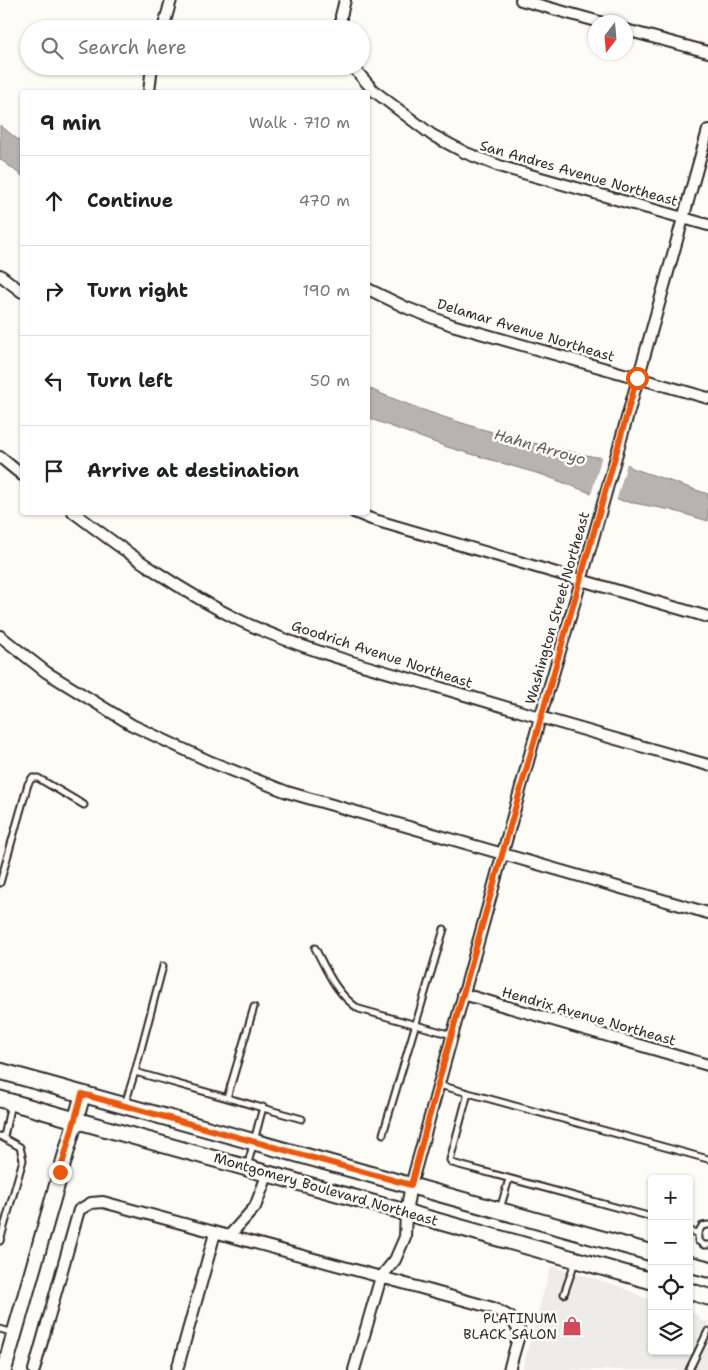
<!DOCTYPE html>
<html lang="en">
<head>
<meta charset="utf-8">
<style>
  :root { --surface:#fff; --page:#f6f6f6; --text:#202124; --muted:#757577; --line:#e0e0e0 }
  body { margin:0; font-family:"Shantell Sans",sans-serif; background:var(--page); color:var(--text) }
  .controls { position:absolute; right:15px; bottom:15px; display:grid; overflow:hidden; border-radius:5px; box-shadow:0 1px 4px #0004 }
  .controls button { width:45px; height:45px; display:grid; place-items:center; padding:0; border:0; border-bottom:1px solid var(--line); background:var(--surface); color:var(--text); font:25px sans-serif }
  .compass { position:absolute; left:588px; top:15px; width:45px; height:45px; border-radius:50%; background:var(--surface); box-shadow:0 1px 4px #0004; rotate:196deg }
  .stop { position:absolute; width:15px; height:15px; margin:-11px; border:4px solid #ea580c; border-radius:50%; background:#fff }
  .stop.end { background:#ea580c; border-color:#fff; box-shadow:0 1px 5px #0008 }
  .list { margin:0; padding:0; list-style:none }
  h2 { display:flex; justify-content:space-between; align-items:center; height:65px; margin:0; padding:0 20px; font-size:21px }
  h2 small { font-size:16px; font-weight:400; color:var(--muted) }
  .list li { display:grid; grid-template-columns:32px 1fr auto; gap:15px; align-items:center; box-sizing:border-box; height:90px; padding:0 20px; border-top:1px solid var(--line) }
  .list b { display:block; font-size:19px; white-space:nowrap }
  .list em { font-size:16px; font-style:normal; color:var(--muted) }
  .icon { flex:none; width:28px; height:28px; fill:none; stroke:currentColor; stroke-width:2; stroke-linecap:round; stroke-linejoin:round }
  .map { position:relative; flex:none; width:708px; height:1370px; overflow:hidden }
  .search { position:absolute; background:var(--surface); box-shadow:0 1px 4px #0004; left:20px; top:20px; width:350px; height:55px; display:flex; align-items:center; gap:12px; box-sizing:border-box; padding:0 18px; border-radius:28px; color:var(--muted); font-size:19px }
  .panel { position:absolute; background:var(--surface); box-shadow:0 1px 4px #0004; left:20px; top:90px; width:350px; height:425px; border-radius:5px }
  .map>svg:first-child { display:block }
  .built { fill:#edece8 }
  .water { fill:#b5b4b1; stroke:#7e7d7b }
  .pier { fill:#fdfcf7 }
  .lines { fill:none; stroke-linecap:round; stroke-linejoin:round }
  .lane-casing { stroke:#2b2b2b; stroke-width:9 }
  .street-casing { stroke:#2b2b2b; stroke-width:14 }
  .secondary-casing { stroke:#2b2b2b; stroke-width:18 }
  .primary-casing { stroke:#2b2b2b; stroke-width:19 }
  .lane { stroke:#fdfcf7; stroke-width:5 }
  .street { stroke:#fdfcf7; stroke-width:10 }
  .secondary { stroke:#fdfcf7; stroke-width:14 }
  .primary { stroke:#fdfcf7; stroke-width:15 }
  .route { stroke:#ea580c; stroke-width:6 }
  .labels { text-anchor:middle; stroke-width:5; stroke-linejoin:round; paint-order:stroke }
  .street-label { font-size:14px; fill:#2b2b2b; stroke:#fdfcf7 }
  .poi-label { font-size:14px; fill:#2b2b2b; stroke:#fdfcf7; text-anchor:end }
  .water-label { font-size:15px; font-style:italic; fill:#5b5b5a; stroke:#fdfcf7 }
</style>
</head>
<body>
<div class="map">
<svg width="708" height="1370" viewBox="0 0 708 1370">
  <rect width="100%" height="100%" fill="#fdfcf7"/>
  <filter id="ink" filterUnits="userSpaceOnUse"><feTurbulence type="fractalNoise" baseFrequency=".02" numOctaves="2"/><feDisplacementMap in="SourceGraphic" scale="10" xChannelSelector="R" yChannelSelector="G"/><feConvolveMatrix kernelMatrix="1 2 1 2 8 2 1 2 1" color-interpolation-filters="sRGB"/></filter>
  <g filter="url(#ink)">
    <!-- built -->
    <path class="built" d="M 551,1266 L 619,1286 L 652,1301 L 652,1351 L 689,1351 L 689,1312 L 696,1314 L 700,1317 L 700,1321 L 708,1321 L 708,1370 L 522,1370 Z"/>
    <!-- water -->
    <path class="water" d="M 0,125 L 22,143 L 22,176 L 0,159 Z
      M 368,388 C 438,419 521,442 596,457 L 600,457 L 629,465 L 632,468 L 708,494 L 708,521 L 671,510 L 618,500 L 588,492 L 543,475 L 447,447 L 368,418 Z"/>
    <!-- pier -->
    <path class="pier" d="M 602,455 L 627,463 L 616,502 L 591,495 Z"/>
    <g class="lines">
      <defs>
        <path id="lane" d="M 0,883 L 28,784 L 32,778 L 38,778 L 84,805
          M 315,948 C 327,971 336,994 359,1009 L 452,1035
          M 135,1072 L 163,966
          M 439,1085 L 708,1159
          M 468,1093 L 450,1160 L 452,1163 L 652,1217
          M 227,1098 L 254,1007
          M 125,1104 L 135,1072 L 302,1119
          M 383,1134 L 444,929
          M 0,1136 L 20,1147 L 23,1160 L 0,1241
          M 4,1137 L 11,1103
          M 247,1167 L 263,1107
          M 500,1209 L 509,1179
          M 708,1225 L 702,1226 L 698,1233 L 698,1241 L 704,1245 L 708,1245
          M 689,1231 L 698,1233
          M 564,1294 L 575,1262
          M 0,1329 L 14,1333
          M 689,1370 L 708,1331"/>
        <path id="street" d="M 521,0 L 600,22
          M 163,29 L 171,0
          M 341,29 L 341,16 L 345,0
          M 626,30 L 708,52
          M 352,66 L 374,91 L 432,135 L 466,153 L 502,167 L 708,225
          M 149,92 L 152,66
          M 0,275 L 22,292
          M 368,289 L 407,308 L 452,325 L 708,398
          M 0,457 L 22,475
          M 73,512 C 127,553 180,591 241,621 C 301,649 365,666 428,684 C 521,712 614,739 708,765
          M 354,512 L 371,519 L 708,617
          M 0,636 L 46,672 L 132,725 L 211,762 L 287,792 L 708,913
          M 463,994 L 708,1065
          M 229,1236 L 255,1207 L 268,1173
          M 34,1370 L 79,1210 L 91,1203 L 103,1202 L 381,1277 L 354,1370
          M 177,1370 L 215,1233
          M 509,1370 L 520,1332 L 510,1317 L 493,1308 L 381,1277 L 395,1260 L 405,1237 L 406,1212 L 411,1185 L 540,718 L 581,581 L 708,130"/>
        <path id="secondary" d="M 4,1370 L 83,1094"/>
        <path id="primary" d="M 0,1071 L 652,1253
          M 0,1099 L 652,1281
          M 689,1264 L 708,1269
          M 689,1291 L 708,1297"/>
      </defs>
      <!-- lane casing -->
      <use href="#lane" class="lane-casing"/>
      <!-- street casing -->
      <use href="#street" class="street-casing"/>
      <!-- secondary casing -->
      <use href="#secondary" class="secondary-casing"/>
      <!-- primary casing -->
      <use href="#primary" class="primary-casing"/>
      <!-- lane -->
      <use href="#lane" class="lane"/>
      <!-- street -->
      <use href="#street" class="street"/>
      <!-- secondary -->
      <use href="#secondary" class="secondary"/>
      <!-- primary -->
      <use href="#primary" class="primary"/>
    </g>
  </g>
  <g class="lines" filter="url(#ink)">
    <!-- route -->
    <path class="route" d="M 60,1172 L 82,1094 L 411,1185 C 482,915 563,647 637,378"/>
  </g>
  <!-- icons -->
  <defs>
    <symbol id="shop-bare" viewBox="-9 -9 18 18"><path d="M-5-2.5h2.3a2.7 3.5 0 0 1 5.4 0H5L5.5 6h-11ZM-1.5-2.5h3a1.5 2.3 0 0 0-3 0Z" fill="#d1495b" stroke="#fdfcf7" stroke-width="2.5" paint-order="stroke"/></symbol>
  </defs>
  <g fill-rule="evenodd">
    <use href="#shop-bare" x="558" y="1312" width="28" height="28"/>
  </g>
  <g class="labels">
    <!-- street labels -->
    <g class="street-label">
      <text transform="translate(579 173) rotate(16)" y="5">San Andres Avenue Northeast</text>
      <text transform="translate(526 330) rotate(17)" y="5">Delamar Avenue Northeast</text>
      <text transform="translate(557 608) rotate(-74)" y="5">Washington Street Northeast</text>
      <text transform="translate(382 654) rotate(18)" y="5">Goodrich Avenue Northeast</text>
      <text transform="translate(589 1016) rotate(16)" y="5">Hendrix Avenue Northeast</text>
      <text transform="translate(326 1189) rotate(16)" y="5">Montgomery Boulevard Northeast</text>
    </g>
    <!-- poi labels -->
    <g class="poi-label">
      <text x="557" y="1323">PLATINUM<tspan x="557" dy="16">BLACK SALON</tspan></text>
    </g>
    <!-- water labels -->
    <g class="water-label">
      <text transform="translate(540 447) rotate(16)" y="5">Hahn Arroyo</text>
    </g>
  </g>
</svg>
<div class="controls">
<button>+</button>
<button>−</button>
<button><svg class="icon" aria-label="locate" viewBox="0 0 24 24"><circle cx="12" cy="12" r="6"/><path d="M12 2v4M12 18v4M2 12h4M18 12h4"/></svg></button>
<button><svg class="icon" aria-label="layers" viewBox="0 0 24 24"><path d="M12 4l9 5-9 5-9-5zM3 14l9 5 9-5"/></svg></button>
</div>
<svg class="compass" viewBox="-18 -18 36 36"><path d="M0-13l5 13h-10z" fill="#e53935"/><path d="M0 13l5-13h-10z" fill="#757577"/></svg>
<div class="stop" style="left:637px;top:378px"></div>
<div class="stop end" style="left:60px;top:1172px"></div>
<div class="search"><svg class="icon" aria-label="search" viewBox="0 0 24 24"><circle cx="10" cy="10" r="6"/><path d="M15 15l6 6"/></svg>Search here</div>
<section class="panel">
<h2>9 min<small>Walk · 710 m</small></h2>
<ul class="list">
<li><svg class="icon" aria-label="ahead" viewBox="0 0 24 24"><path d="M12 20V5M6 11l6-6 6 6"/></svg><div><b>Continue</b></div><em>470 m</em></li>
<li><svg class="icon" aria-label="right" viewBox="0 0 24 24"><path d="M7 20v-9h11M14 6l5 5-5 5"/></svg><div><b>Turn right</b></div><em>190 m</em></li>
<li><svg class="icon" aria-label="left" viewBox="0 0 24 24"><path d="M17 20v-9H6M10 6l-5 5 5 5"/></svg><div><b>Turn left</b></div><em>50 m</em></li>
<li><svg class="icon" aria-label="arrive" viewBox="0 0 24 24"><path d="M6 21V4h12l-3 4 3 4H6"/></svg><div><b>Arrive at destination</b></div></li>
</ul>
</section>
</div>
</body>
</html>
